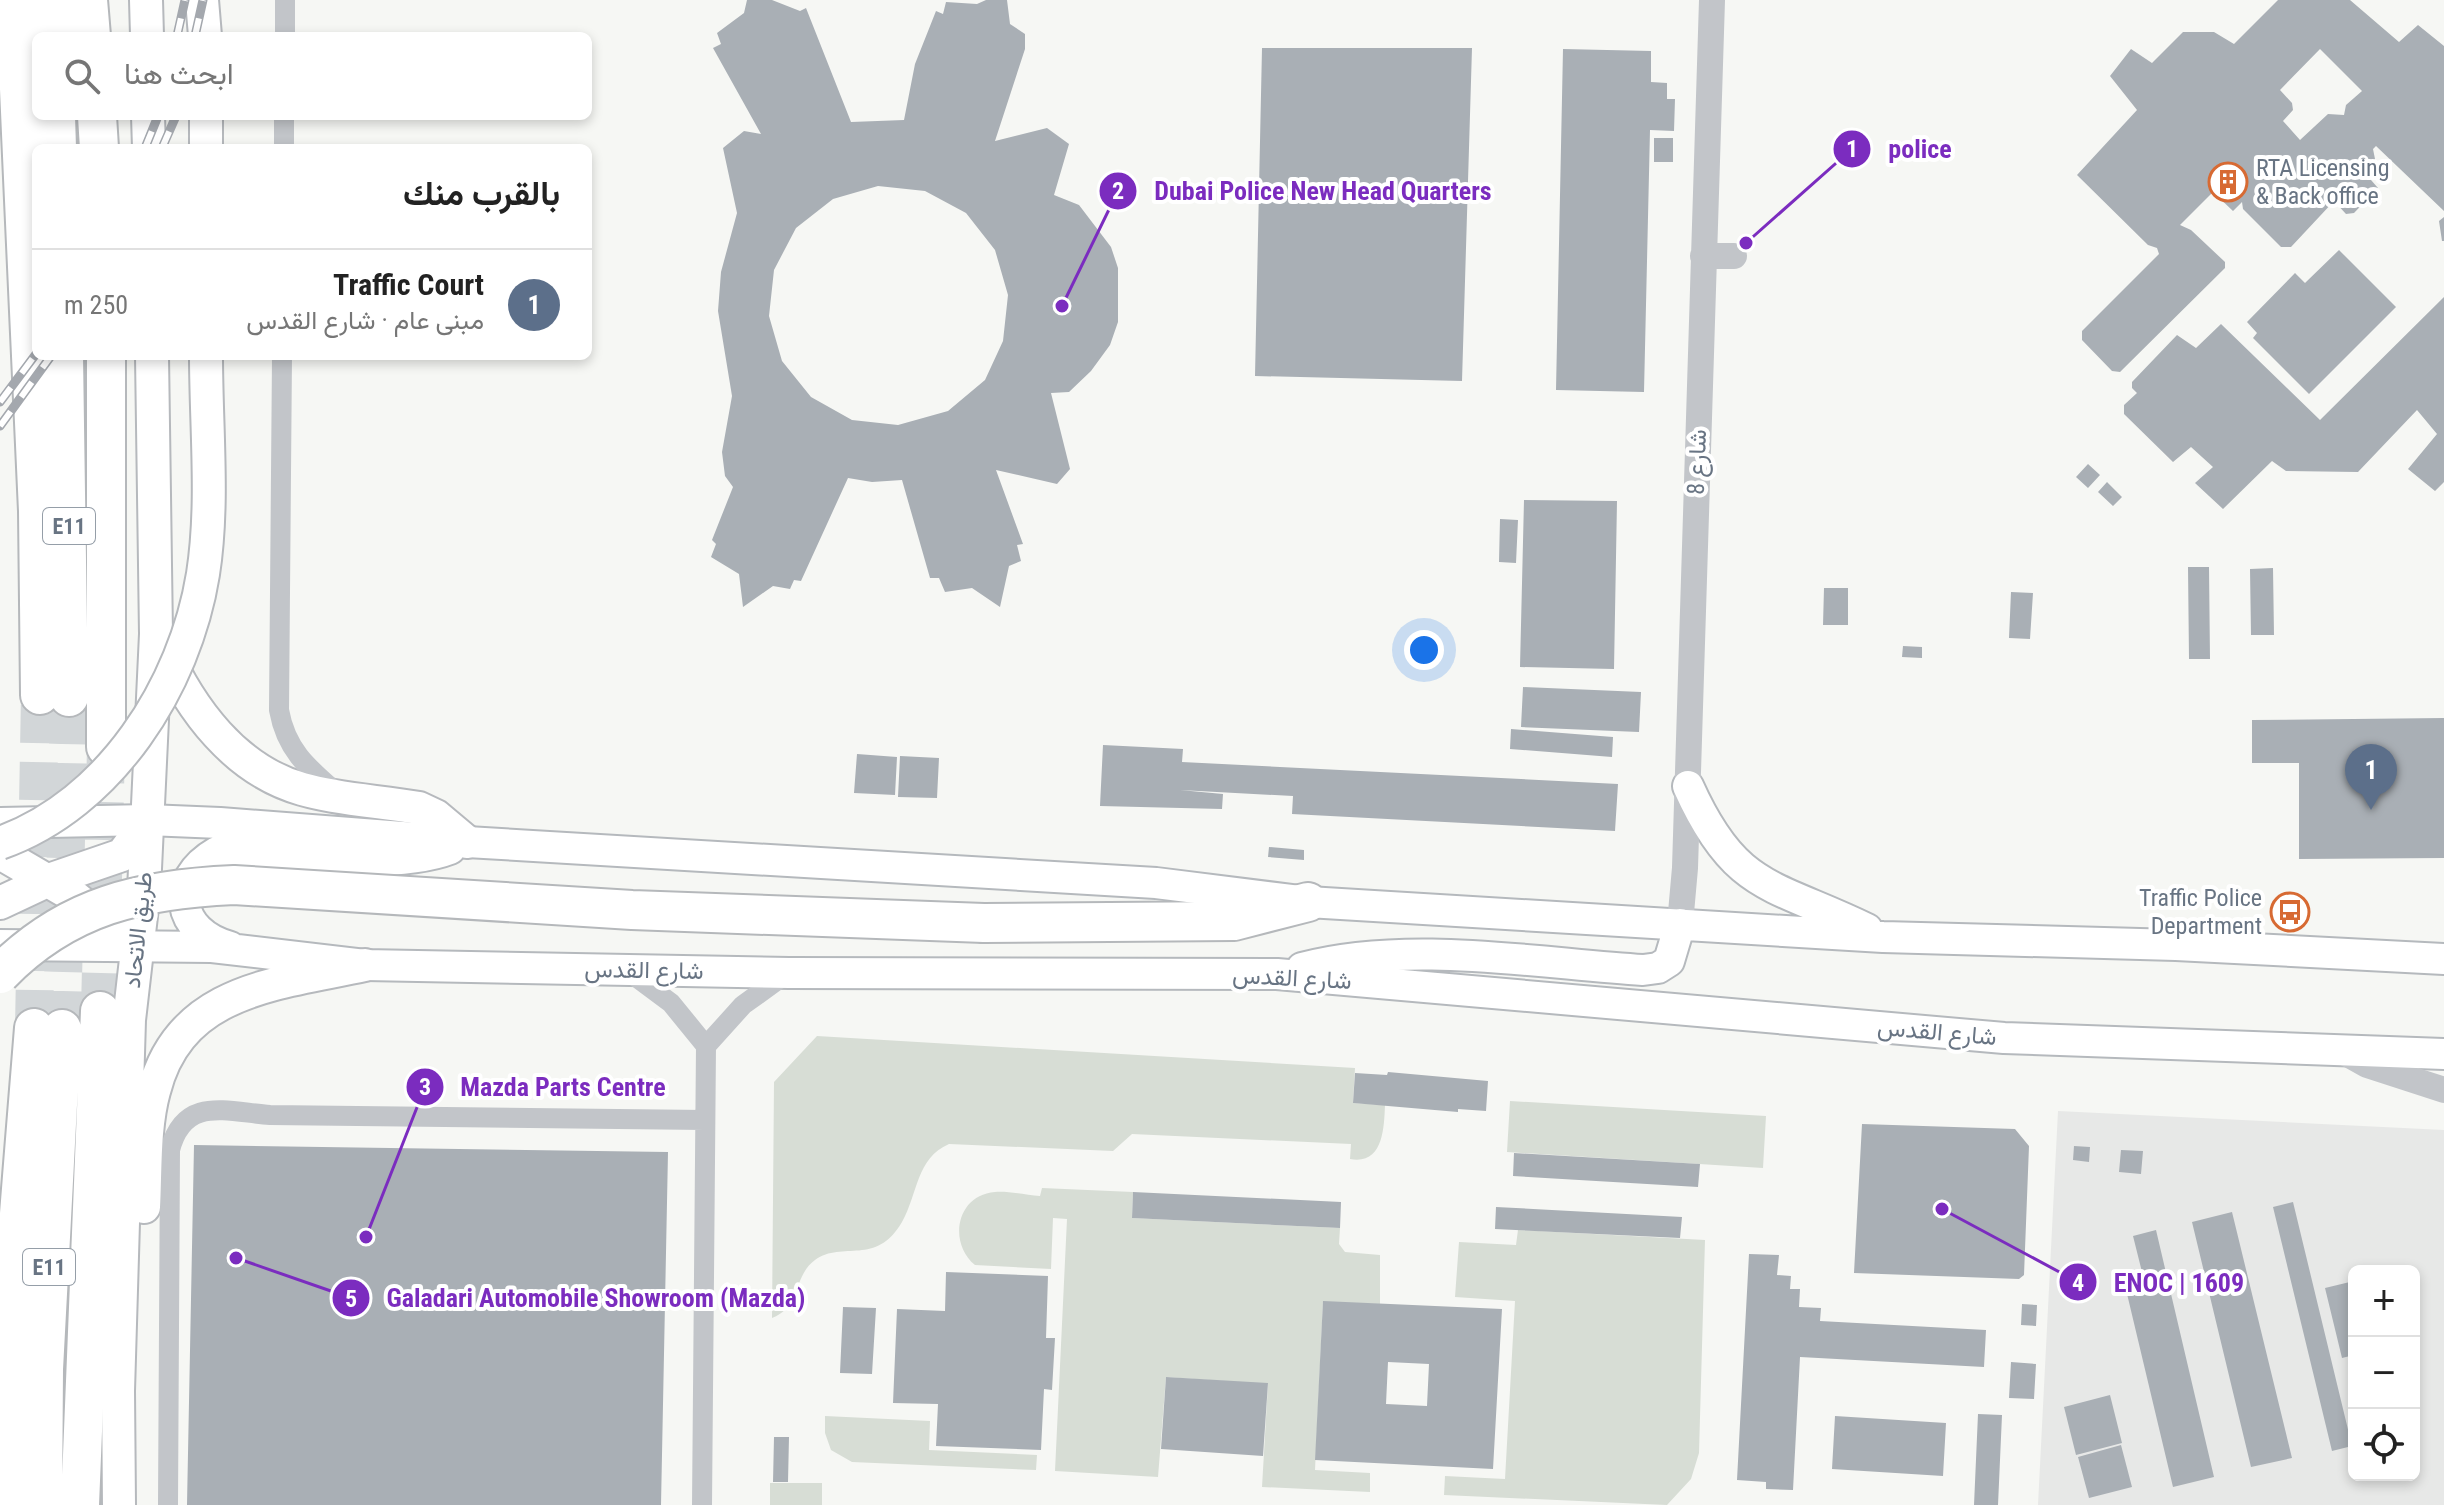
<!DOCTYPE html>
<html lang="ar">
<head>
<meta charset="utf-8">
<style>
  :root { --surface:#fff; --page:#f6f6f6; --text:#222; --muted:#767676; --line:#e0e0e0; --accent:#1a73e8 }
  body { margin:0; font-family:"Roboto Condensed",Vazirmatn,sans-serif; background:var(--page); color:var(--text); direction:rtl }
  .controls { position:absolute; right:24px; bottom:24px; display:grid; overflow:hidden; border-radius:12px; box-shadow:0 4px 12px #0003 }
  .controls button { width:72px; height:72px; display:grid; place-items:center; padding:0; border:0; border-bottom:2px solid var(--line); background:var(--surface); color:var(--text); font:40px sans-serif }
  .you { position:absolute; left:1424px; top:650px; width:28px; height:28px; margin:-20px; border:6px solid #fff; border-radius:50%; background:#1a73e8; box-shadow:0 0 0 12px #1a73e833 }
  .badge { display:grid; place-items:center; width:52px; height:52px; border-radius:50%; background:var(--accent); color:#fff; font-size:26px; font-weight:700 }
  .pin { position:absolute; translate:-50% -66px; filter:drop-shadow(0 2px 4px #0008) }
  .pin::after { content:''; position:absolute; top:42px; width:28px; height:24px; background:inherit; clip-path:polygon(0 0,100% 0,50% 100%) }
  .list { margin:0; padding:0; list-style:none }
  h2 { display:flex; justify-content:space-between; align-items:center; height:104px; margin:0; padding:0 32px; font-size:34px }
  h2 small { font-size:26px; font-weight:400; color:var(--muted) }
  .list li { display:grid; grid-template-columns:52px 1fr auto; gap:24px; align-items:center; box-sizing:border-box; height:112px; padding:0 32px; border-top:2px solid var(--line) }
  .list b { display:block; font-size:30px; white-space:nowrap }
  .list p { margin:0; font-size:26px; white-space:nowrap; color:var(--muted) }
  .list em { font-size:26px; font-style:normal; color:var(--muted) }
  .icon { flex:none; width:44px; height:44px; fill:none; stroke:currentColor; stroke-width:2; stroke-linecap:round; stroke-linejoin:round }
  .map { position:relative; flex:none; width:2444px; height:1505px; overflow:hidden; direction:ltr }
  .search { position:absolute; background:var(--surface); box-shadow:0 4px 12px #0003; left:32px; top:32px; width:560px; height:88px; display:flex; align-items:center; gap:20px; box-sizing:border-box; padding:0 28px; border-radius:12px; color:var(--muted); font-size:30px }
  .panel { position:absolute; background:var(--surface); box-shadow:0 4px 12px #0003; left:32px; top:144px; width:560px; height:216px; border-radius:12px; direction:rtl }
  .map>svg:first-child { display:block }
  .built { fill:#e7e8e7; fill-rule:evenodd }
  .green { fill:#d7ddd5 }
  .building { fill:#a9afb5; fill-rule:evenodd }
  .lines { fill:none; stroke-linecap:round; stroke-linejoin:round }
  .motorway-tunnel { stroke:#d2d6d8; stroke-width:38; stroke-dasharray:38 19; stroke-linecap:butt }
  .secondary-casing { stroke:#b5b9bd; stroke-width:34 }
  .primary-casing { stroke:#b6b9bd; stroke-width:36 }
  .motorway-casing { stroke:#b5b8bb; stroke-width:42 }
  .minor { stroke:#c2c5c9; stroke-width:20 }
  .tertiary { stroke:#c2c5c9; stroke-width:26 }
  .secondary { stroke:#fff; stroke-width:30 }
  .primary { stroke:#fff; stroke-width:32 }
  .motorway { stroke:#fff; stroke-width:38 }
  .rail-casing { stroke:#a4a8ae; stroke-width:9 }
  .rail { stroke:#fff; stroke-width:6; stroke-dasharray:18; stroke-linecap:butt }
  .primary-bridge-casing { stroke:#b6b9bd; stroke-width:36; stroke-linecap:butt }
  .motorway-bridge-casing { stroke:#b5b8bb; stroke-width:42; stroke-linecap:butt }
  .primary-bridge { stroke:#fff; stroke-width:32 }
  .motorway-bridge { stroke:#fff; stroke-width:38 }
  .labels { text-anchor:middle; stroke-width:8; stroke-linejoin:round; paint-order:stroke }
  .shield { fill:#fff; stroke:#959ea8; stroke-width:2 }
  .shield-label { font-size:22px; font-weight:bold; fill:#687483 }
  .poi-label { font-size:24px; fill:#687483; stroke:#fff; text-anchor:start }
  .street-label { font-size:24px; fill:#687483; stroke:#fff }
  .leader { fill:none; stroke:#7b2cbf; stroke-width:3 }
  .callout-dot { fill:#7b2cbf; stroke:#fff; stroke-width:3 }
  .mark-label { font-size:24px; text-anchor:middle; font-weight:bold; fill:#fff }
  .callout-label { font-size:26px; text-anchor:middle; font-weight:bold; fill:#7b2cbf; stroke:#fff; stroke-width:8; stroke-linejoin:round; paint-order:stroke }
</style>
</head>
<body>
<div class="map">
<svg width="2444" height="1505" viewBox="0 0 2444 1505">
  <rect width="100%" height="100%" fill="#f6f7f4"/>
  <!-- built -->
  <path class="built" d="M 2058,1111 L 2444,1130 L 2444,1505 L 2038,1505 ZM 2354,1271 L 2414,1271 L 2414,1475 L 2354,1475 Z"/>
  <!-- green -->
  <path class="green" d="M 817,1036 L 1355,1068 L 1353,1103 L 1385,1105 C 1384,1129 1383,1165 1350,1159 L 1351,1144 L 1132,1134 L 1113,1151 L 949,1144 C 916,1158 918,1194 902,1222 C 876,1267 843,1240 815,1260 C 793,1276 801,1307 772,1318 L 774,1082 Z
    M 1510,1101 L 1766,1116 L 1763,1168 L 1507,1152 Z
    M 1042,1188 L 1133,1192 L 1132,1218 L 1340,1228 L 1339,1244 L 1345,1252 L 1380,1255 L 1380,1304 L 1323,1302 L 1315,1470 L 1370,1473 L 1370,1492 L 1262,1487 L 1268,1384 L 1166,1377 L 1158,1477 L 1055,1471 L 1067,1219 L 1053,1218 L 1051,1269 L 975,1265 C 948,1243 956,1195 995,1192 C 1009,1191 1026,1195 1040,1196 Z
    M 1518,1230 L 1705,1240 L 1699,1453 L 1691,1479 L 1667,1505 L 1444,1495 L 1445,1476 L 1505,1479 L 1515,1301 L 1455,1297 L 1459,1242 L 1516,1245 Z
    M 825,1416 L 930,1421 L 929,1450 L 1037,1455 L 1036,1470 L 852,1462 L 831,1450 L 825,1433 Z
    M 770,1483 L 822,1483 L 822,1505 L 770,1505 Z"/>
  <!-- building -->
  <path class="building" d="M 747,0 L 772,0 L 800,11 L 806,8 L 851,122 L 904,120 L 915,64 L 936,11 L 943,14 L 946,2 L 977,4 L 986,0 L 1007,0 L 1010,24 L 1025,34 L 1025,49 L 995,141 L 1047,128 L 1069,144 L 1054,195 L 1079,205 L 1111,247 L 1118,268 L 1118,322 L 1110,345 L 1091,371 L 1069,392 L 1051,393 L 1070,469 L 1057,484 L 996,470 L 1023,544 L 1017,545 L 1021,561 L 1009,566 L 1000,607 L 972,588 L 945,592 L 939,578 L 930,578 L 902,480 L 872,482 L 848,478 L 801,581 L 794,580 L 790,589 L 773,586 L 743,607 L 739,574 L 711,557 L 716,544 L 712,540 L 733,487 L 725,476 L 722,452 L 732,396 L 718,311 L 721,272 L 737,213 L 723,148 L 744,131 L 761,134 L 713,48 L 721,44 L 717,33 L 744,13 ZM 878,186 L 925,191 L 966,213 L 995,250 L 1008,295 L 1003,341 L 985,380 L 948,411 L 898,425 L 852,420 L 811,397 L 782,361 L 769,316 L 774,270 L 796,228 L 833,199 Z
    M 2278,0 L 2350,0 L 2399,42 L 2418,25 L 2444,46 L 2444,211 L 2376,146 L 2373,149 L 2375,159 L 2364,172 L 2378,188 L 2354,213 L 2346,214 L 2334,201 L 2291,247 L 2281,247 L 2243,209 L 2242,202 L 2233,211 L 2213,192 L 2180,225 L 2191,230 L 2225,262 L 2225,268 L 2120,372 L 2112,371 L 2082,340 L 2082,331 L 2159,254 L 2157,248 L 2148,245 L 2077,175 L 2137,110 L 2110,76 L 2131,49 L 2152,63 L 2183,32 L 2214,32 L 2234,44 ZM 2320,49 L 2362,91 L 2346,105 L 2344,115 L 2328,114 L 2300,140 L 2283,121 L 2293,110 L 2292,103 L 2280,90 Z
    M 1262,48 L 1472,48 L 1462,381 L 1255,376 Z
    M 1563,49 L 1651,51 L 1651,82 L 1667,83 L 1667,99 L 1675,99 L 1674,131 L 1650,130 L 1644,392 L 1556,390 Z
    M 1654,138 L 1673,138 L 1673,162 L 1654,162 Z
    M 2444,217 L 2444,241 L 2442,241 L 2439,221 Z
    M 2339,250 L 2396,307 L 2309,394 L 2253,338 L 2257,333 L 2247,322 L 2295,273 L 2305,283 Z
    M 2444,297 L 2444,482 L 2435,491 L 2408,469 L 2437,434 L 2417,410 L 2358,472 L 2286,471 L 2272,461 L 2223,509 L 2195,483 L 2213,467 L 2191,447 L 2173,462 L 2124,414 L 2124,405 L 2137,393 L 2132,388 L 2132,382 L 2177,335 L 2196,348 L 2221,324 L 2320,420 Z
    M 2088,464 L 2100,475 L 2088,488 L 2076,477 Z
    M 2107,482 L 2122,497 L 2113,506 L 2098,492 Z
    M 1524,500 L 1617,501 L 1614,669 L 1520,667 Z
    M 1500,519 L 1518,520 L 1516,563 L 1499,562 Z
    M 2188,567 L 2209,567 L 2210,659 L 2189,659 Z
    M 2273,568 L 2274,635 L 2251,635 L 2250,569 Z
    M 1824,588 L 1848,588 L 1848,625 L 1823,625 Z
    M 2011,592 L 2033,593 L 2030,639 L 2009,638 Z
    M 1903,646 L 1922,647 L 1922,658 L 1902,657 Z
    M 1523,687 L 1641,692 L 1639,732 L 1521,727 Z
    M 2444,718 L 2444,858 L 2299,859 L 2299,763 L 2252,763 L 2252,720 Z
    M 1511,729 L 1613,737 L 1612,757 L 1510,749 Z
    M 1103,745 L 1183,749 L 1182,762 L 1618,784 L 1615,831 L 1292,814 L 1293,796 L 1180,790 L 1223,794 L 1222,809 L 1100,806 Z
    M 857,754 L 897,757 L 895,795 L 854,793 Z
    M 900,756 L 939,758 L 937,798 L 898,797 Z
    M 1269,847 L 1304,850 L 1304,860 L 1268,857 Z
    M 1388,1072 L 1488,1081 L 1486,1111 L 1458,1109 L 1458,1112 L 1353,1103 L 1355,1073 L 1387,1075 Z
    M 1862,1124 L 2015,1129 L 2029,1146 L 2024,1275 L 2019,1279 L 1854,1273 Z
    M 194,1145 L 668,1152 L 661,1505 L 187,1505 Z
    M 2074,1146 L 2090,1147 L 2089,1162 L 2073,1160 Z
    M 2121,1150 L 2143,1151 L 2141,1174 L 2119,1172 Z
    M 1514,1153 L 1700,1164 L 1698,1187 L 1513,1176 Z
    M 1133,1192 L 1341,1202 L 1340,1228 L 1132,1218 Z
    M 2293,1202 L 2352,1446 L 2332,1451 L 2273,1207 Z
    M 1496,1207 L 1682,1217 L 1680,1238 L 1495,1229 Z
    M 2232,1212 L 2292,1458 L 2251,1467 L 2192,1222 Z
    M 2156,1230 L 2214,1477 L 2173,1487 L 2123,1277 L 2142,1272 L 2133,1236 Z
    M 1749,1254 L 1779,1255 L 1777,1275 L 1791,1276 L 1790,1289 L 1800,1289 L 1799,1307 L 1821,1308 L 1820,1321 L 1986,1330 L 1984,1367 L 1800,1357 L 1793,1490 L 1766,1489 L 1766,1482 L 1737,1480 Z
    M 946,1272 L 1048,1276 L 1046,1338 L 1055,1338 L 1052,1390 L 1044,1389 L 1041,1450 L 936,1446 L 938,1404 L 893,1403 L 897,1309 L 945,1311 Z
    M 2354,1281 L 2354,1355 L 2342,1358 L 2325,1288 Z
    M 1323,1301 L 1502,1309 L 1493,1469 L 1315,1460 ZM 1388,1362 L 1429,1364 L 1427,1406 L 1386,1404 Z
    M 2022,1304 L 2037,1305 L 2036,1326 L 2021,1325 Z
    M 843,1307 L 876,1308 L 872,1374 L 840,1373 Z
    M 2011,1362 L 2036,1364 L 2034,1399 L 2009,1398 Z
    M 1166,1377 L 1268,1383 L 1263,1456 L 1161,1449 Z
    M 2110,1395 L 2122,1443 L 2076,1455 L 2064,1407 Z
    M 1978,1414 L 2002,1415 L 1998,1505 L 1974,1505 Z
    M 1835,1416 L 1946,1423 L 1943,1476 L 1832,1469 Z
    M 774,1437 L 789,1437 L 788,1482 L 773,1482 Z
    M 2121,1445 L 2132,1487 L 2089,1498 L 2078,1457 Z"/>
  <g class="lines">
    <!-- motorway-tunnel -->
    <path class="motorway-tunnel" d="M 100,1011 L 106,747
      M 34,1028 L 40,695
      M 62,1029 L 69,697"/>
    <defs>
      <path id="secondary" d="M 1688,786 C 1735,891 1772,883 1867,929
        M 0,823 L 148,820 L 220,823 L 467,842 L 1156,883 L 1308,902 L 1883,937 L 2176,945 L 2444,959
        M 0,945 L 212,947 L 365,965 L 789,973 L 1277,974 L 2004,1038 L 2444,1054
        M 230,947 C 176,932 168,880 217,852 C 281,855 393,871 450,849
        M 1302,968 C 1407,940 1535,963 1643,970 L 1658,968 L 1669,961 L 1680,924"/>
      <path id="primary" d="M 146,0 L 147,36
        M 202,0 L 205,36
        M 148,116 L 149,148
        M 206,116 L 206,148
        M 163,648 C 190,709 235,770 302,789 C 340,800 380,801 419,808 L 436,816 L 467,842
        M 0,853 L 72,895 L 138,948
        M 0,903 L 49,880 L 122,855 L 148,820
        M 144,1207 C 146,1170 144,1127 154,1091 C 180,988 279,984 365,965
        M 119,1505 L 118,1391 L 129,1020 L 144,890 L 156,634 L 152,356"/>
      <path id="motorway" d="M 15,0 L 38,511 L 40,695
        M 51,0 L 53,36
        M 88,0 L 91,36
        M 56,116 L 57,148
        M 97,116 L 99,148
        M 64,356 L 69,697
        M 106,747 L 106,356
        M 984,923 L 1234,921 L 1308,902
        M 7,1505 L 16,1251 L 34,1028
        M 43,1505 L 44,1369 L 62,1029
        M 80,1505 L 100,1011"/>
    </defs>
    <!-- secondary casing -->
    <use href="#secondary" class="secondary-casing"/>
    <!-- primary casing -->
    <use href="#primary" class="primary-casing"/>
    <!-- motorway casing -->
    <use href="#motorway" class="motorway-casing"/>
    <!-- minor -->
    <path class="minor" d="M 285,36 L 285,0
      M 284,148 L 284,116
      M 282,356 L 279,710 C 286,750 308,768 337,793
      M 628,971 L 671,1003 L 706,1046 L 702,1505
      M 706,1046 L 743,1005 L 786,974
      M 168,1505 L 170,1150 C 184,1095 227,1112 270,1115 L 705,1120"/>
    <!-- tertiary -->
    <path class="tertiary" d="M 1703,256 L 1734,256
      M 1680,924 L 1685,868 L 1712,0
      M 2342,1051 L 2367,1065 L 2444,1090"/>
    <!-- secondary -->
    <use href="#secondary" class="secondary"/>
    <!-- primary -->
    <use href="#primary" class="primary"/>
    <!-- motorway -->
    <use href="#motorway" class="motorway"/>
    <defs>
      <path id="rail" d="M 177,36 L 185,0
        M 195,36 L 203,0
        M 145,148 L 158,116
        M 162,148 L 176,116
        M 0,402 L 36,354
        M 0,426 L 51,356"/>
    </defs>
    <!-- rail casing -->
    <use href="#rail" class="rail-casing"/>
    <!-- rail -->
    <use href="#rail" class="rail"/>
    <defs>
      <path id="primary-bridge" d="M 0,843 C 110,804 185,686 203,574 C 214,504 206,427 206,356"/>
      <path id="motorway-bridge" d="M 0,974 C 67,905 142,889 234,885 L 632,910 L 984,923"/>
    </defs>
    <!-- primary-bridge casing -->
    <use href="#primary-bridge" class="primary-bridge-casing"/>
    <!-- motorway-bridge casing -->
    <use href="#motorway-bridge" class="motorway-bridge-casing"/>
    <!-- primary-bridge -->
    <use href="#primary-bridge" class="primary-bridge"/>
    <!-- motorway-bridge -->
    <use href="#motorway-bridge" class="motorway-bridge"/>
  </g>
  <!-- icons -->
  <defs>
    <symbol id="building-ring" viewBox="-11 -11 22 22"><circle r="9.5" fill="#fff" stroke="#d76a33" stroke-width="1.5"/><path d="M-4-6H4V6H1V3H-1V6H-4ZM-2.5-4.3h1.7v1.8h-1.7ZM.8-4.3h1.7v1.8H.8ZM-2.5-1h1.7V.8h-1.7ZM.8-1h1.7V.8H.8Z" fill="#d76a33"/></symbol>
    <symbol id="bus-ring" viewBox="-11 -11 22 22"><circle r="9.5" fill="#fff" stroke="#d76a33" stroke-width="1.5"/><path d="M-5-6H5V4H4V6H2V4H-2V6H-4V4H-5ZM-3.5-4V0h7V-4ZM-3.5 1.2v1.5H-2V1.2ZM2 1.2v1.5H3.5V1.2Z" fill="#d76a33"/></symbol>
  </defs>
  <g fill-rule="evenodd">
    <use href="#building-ring" x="2206" y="160" width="44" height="44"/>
    <use href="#bus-ring" x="2268" y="890" width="44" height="44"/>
  </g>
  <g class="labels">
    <!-- shield labels -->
    <g class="shield">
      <rect x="43" y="508" width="52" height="36" rx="6"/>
      <rect x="23" y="1249" width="52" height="36" rx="6"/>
    </g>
    <g class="shield-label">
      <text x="69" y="534">E11</text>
      <text x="49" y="1275">E11</text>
    </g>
    <!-- poi labels -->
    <g class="poi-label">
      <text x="2256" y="176">RTA Licensing<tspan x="2256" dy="28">&amp; Back office</tspan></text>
      <text x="2262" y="906" text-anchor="end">Traffic Police<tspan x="2262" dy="28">Department</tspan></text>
    </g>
    <!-- street labels -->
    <g class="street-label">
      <text transform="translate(1697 462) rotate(-88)" y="8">شارع 8</text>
      <text transform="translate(138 930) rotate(-84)" y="8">طريق الاتحاد</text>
      <text transform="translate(644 970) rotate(1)" y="8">شارع القدس</text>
      <text transform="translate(1292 978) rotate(3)" y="8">شارع القدس</text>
      <text transform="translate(1937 1032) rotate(5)" y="8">شارع القدس</text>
    </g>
  </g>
  <!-- callouts -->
  <path class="leader" d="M1746 243L1852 149M1062 306L1118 191M366 1237L425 1087M1942 1209L2078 1282M236 1258L351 1298"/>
  <g class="callout-dot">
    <circle cx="1746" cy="243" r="8"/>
    <circle cx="1062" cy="306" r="8"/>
    <circle cx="366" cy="1237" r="8"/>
    <circle cx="1942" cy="1209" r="8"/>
    <circle cx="236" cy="1258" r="8"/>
    <circle cx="1852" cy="149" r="20"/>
    <circle cx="1118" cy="191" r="20"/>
    <circle cx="425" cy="1087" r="20"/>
    <circle cx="2078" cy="1282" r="20"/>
    <circle cx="351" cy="1298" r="20"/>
  </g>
  <g class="mark-label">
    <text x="1852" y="157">1</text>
    <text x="1118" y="199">2</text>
    <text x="425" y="1095">3</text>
    <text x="2078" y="1291">4</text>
    <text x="351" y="1307">5</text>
  </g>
  <g class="callout-label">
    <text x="1920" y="158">police</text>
    <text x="1323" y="200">Dubai Police New Head Quarters</text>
    <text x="563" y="1096">Mazda Parts Centre</text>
    <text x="2179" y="1292">ENOC | 1609</text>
    <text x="596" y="1307">Galadari Automobile Showroom (Mazda)</text>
  </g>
</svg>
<div class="controls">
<button>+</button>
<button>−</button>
<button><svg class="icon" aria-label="locate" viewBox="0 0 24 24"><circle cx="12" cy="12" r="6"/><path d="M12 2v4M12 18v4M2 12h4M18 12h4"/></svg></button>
</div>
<div class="you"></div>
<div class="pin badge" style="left:2371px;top:810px;background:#5c6f8a">1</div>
<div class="search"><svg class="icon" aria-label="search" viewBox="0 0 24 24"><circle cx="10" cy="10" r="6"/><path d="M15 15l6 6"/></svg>ابحث هنا</div>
<section class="panel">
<h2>بالقرب منك<small></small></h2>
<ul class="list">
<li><span class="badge" style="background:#5c6f8a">1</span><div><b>Traffic Court</b><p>مبنى عام · شارع القدس</p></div><em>250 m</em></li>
</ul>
</section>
</div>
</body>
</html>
